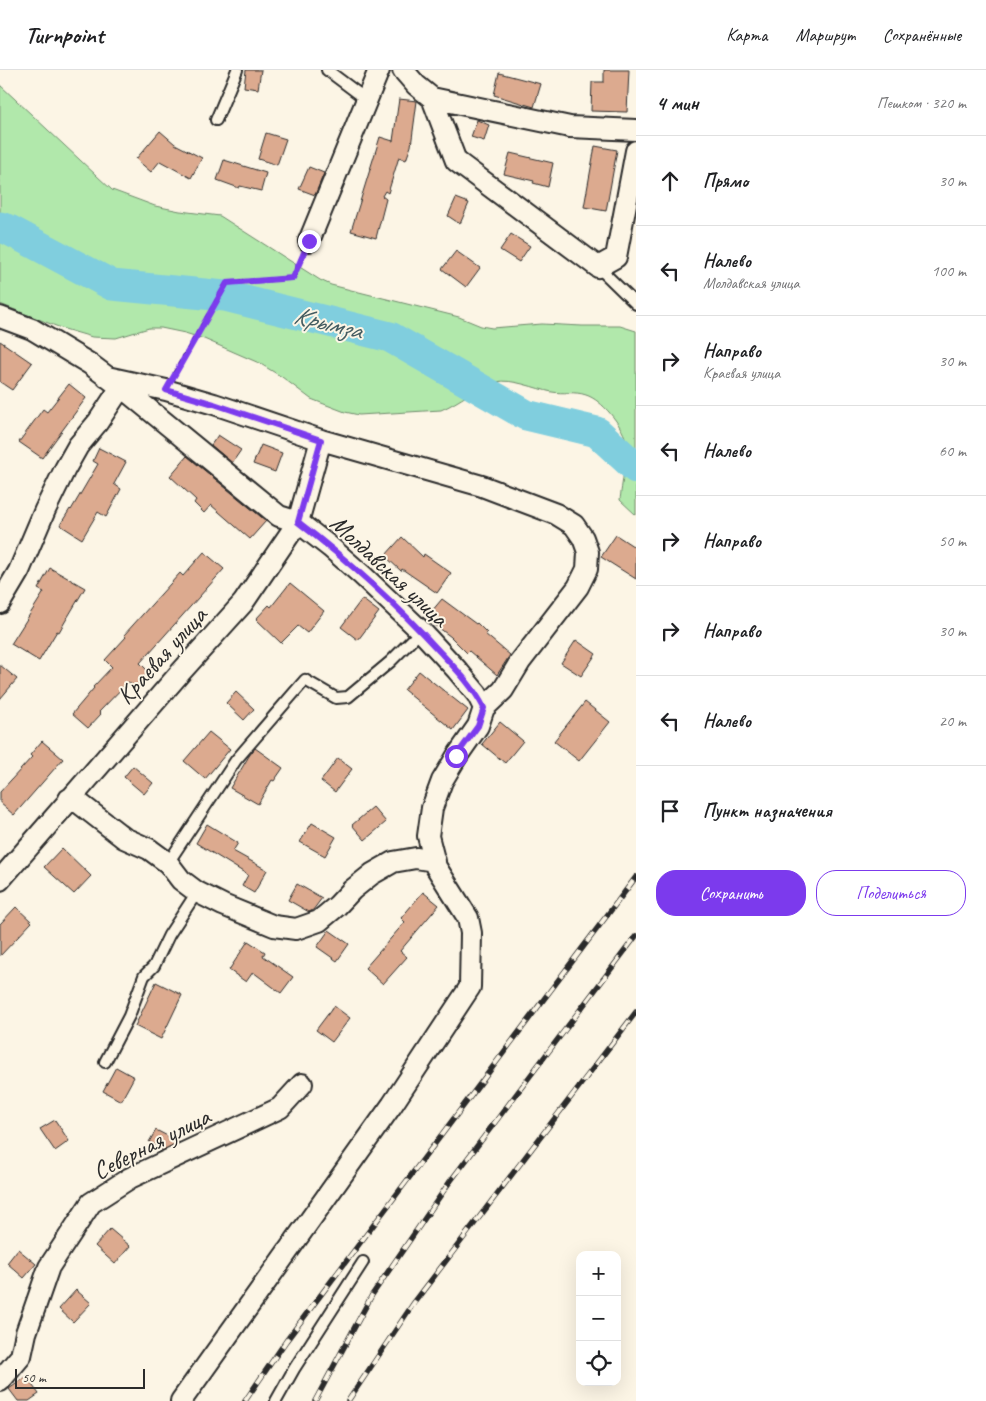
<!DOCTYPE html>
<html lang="ru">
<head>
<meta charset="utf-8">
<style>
  :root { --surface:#fff; --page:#f2f2f2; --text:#202124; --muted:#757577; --line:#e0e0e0; --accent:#7c3aed }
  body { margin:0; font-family:Caveat,sans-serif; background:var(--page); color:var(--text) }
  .controls { position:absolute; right:15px; bottom:15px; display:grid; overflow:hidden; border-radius:10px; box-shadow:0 5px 20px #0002 }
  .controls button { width:45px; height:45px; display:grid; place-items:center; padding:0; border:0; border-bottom:1px solid var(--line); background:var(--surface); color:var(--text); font:25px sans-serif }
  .scale { position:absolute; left:15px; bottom:12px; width:130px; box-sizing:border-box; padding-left:5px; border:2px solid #2b2b2b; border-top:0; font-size:14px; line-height:18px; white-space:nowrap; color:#2b2b2b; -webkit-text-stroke:4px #fcf5e5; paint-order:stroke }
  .stop { position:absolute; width:15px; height:15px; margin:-11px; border:4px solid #7c3aed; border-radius:50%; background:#fff }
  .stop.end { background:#7c3aed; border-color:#fff; box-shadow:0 1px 5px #0008 }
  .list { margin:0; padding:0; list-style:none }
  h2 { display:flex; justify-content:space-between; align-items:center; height:65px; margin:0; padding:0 20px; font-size:21px }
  h2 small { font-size:16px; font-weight:400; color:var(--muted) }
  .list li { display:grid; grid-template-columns:32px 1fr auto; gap:15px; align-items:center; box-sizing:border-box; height:90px; padding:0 20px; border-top:1px solid var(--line) }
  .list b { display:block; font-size:19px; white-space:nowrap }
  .list p { margin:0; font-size:16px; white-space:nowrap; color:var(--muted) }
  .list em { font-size:16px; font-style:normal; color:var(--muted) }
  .actions { display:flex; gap:10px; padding:15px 20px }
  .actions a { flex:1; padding:11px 0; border:1px solid var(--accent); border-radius:20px; text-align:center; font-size:18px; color:var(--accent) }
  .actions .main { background:var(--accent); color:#fff }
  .icon { flex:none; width:28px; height:28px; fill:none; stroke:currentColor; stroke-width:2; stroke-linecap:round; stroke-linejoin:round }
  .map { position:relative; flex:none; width:636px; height:1331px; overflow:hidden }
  header { display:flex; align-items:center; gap:30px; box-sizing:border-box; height:70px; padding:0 25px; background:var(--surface); border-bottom:1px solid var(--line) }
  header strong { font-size:24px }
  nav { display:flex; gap:28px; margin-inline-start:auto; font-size:18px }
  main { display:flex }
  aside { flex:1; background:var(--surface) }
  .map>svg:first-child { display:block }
  .green { fill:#b1e8ab; stroke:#6e8a6b }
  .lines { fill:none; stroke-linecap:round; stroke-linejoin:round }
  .river { stroke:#80cede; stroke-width:31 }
  .building { fill:#dcaa8f; stroke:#2b2b2b }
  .service-casing { stroke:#2b2b2b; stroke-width:14 }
  .minor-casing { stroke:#2b2b2b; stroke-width:24 }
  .path { stroke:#2b2b2b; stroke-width:3; stroke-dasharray:5 4; stroke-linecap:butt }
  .service { stroke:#fcf5e5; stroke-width:10 }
  .minor { stroke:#fcf5e5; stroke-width:20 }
  .rail-casing { stroke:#2b2b2b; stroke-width:5.5 }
  .rail { stroke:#fcf5e5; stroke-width:4; stroke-dasharray:11; stroke-linecap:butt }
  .route { stroke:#7c3aed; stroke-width:6 }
  .labels { text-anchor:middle; stroke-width:4; stroke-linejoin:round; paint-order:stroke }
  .street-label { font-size:25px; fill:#2b2b2b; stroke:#fcf5e5 }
  .water-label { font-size:26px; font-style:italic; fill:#445c61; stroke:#fcf5e5 }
</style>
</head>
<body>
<header>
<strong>Turnpoint</strong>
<nav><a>Карта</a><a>Маршрут</a><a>Сохранённые</a></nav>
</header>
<main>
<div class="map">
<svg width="636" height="1331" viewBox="0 0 636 1331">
  <rect width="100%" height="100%" fill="#fcf5e5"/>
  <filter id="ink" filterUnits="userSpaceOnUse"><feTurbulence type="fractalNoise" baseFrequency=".02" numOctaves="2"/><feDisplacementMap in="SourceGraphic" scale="10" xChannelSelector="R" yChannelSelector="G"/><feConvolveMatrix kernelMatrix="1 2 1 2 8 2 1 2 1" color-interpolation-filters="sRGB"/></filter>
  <g filter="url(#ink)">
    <!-- green -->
    <path class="green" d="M 0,15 L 112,120 L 155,136 L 180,141 L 220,146 L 320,210 L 331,215 L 459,247 L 481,256 L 492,258 L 542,254 L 582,256 L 620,256 L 636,261 L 636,445 L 620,430 C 621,420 628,377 626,370 C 621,354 602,330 586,325 C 575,321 563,324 552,322 C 536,319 512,308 496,312 C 476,317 460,332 441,340 L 359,345 L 345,342 L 311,329 L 282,307 L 259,293 L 204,269 L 185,263 L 161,258 L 149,258 L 116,268 L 92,267 L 61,258 L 0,234 Z"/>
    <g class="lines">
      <!-- river -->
      <path class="river" d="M 0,157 L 9,160 L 112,215 L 225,226 L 390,267 L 526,345 L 597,362 L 636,398"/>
    </g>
    <!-- building -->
    <path class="building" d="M 246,0 L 261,0 L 258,19 L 244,17 Z
      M 604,0 L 629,0 L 627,42 L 591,41 L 592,12 L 604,12 Z
      M 499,3 L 541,14 L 534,37 L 494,25 Z
      M 399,29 L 417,31 L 411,76 L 406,90 L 399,87 L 388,123 L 385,121 L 382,126 L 386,129 L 376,168 L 351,161 L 380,67 L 393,71 Z
      M 477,50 L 489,55 L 484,71 L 471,67 Z
      M 160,61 L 175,74 L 202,88 L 191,108 L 160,91 L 151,102 L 136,89 Z
      M 266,63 L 286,69 L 277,95 L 258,89 Z
      M 595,76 L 617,80 L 606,141 L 584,137 Z
      M 510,83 L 553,93 L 548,117 L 533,113 L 534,111 L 504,104 Z
      M 224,90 L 266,103 L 261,121 L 240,116 L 239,118 L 217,110 Z
      M 309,97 L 324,103 L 315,125 L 299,119 Z
      M 456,128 L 469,133 L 460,154 L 448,146 Z
      M 511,164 L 530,176 L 519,192 L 500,180 Z
      M 456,181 L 480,198 L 466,217 L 442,199 Z
      M 0,271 L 32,293 L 12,320 L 0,312 Z
      M 69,314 L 86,328 L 42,388 L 19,372 L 43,339 L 47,342 Z
      M 218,365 L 241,380 L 232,393 L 211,375 Z
      M 261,375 L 282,383 L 275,402 L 253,394 Z
      M 99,378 L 126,392 L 114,414 L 121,419 L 106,447 L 98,442 L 82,469 L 60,455 L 70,439 L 71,440 L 98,394 L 93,391 Z
      M 187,386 L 266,451 L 250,469 L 211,435 L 204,443 L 194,433 L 196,430 L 170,406 Z
      M 616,465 L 636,478 L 636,509 L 601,487 Z
      M 402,467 L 423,487 L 424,484 L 451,503 L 437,523 L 402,499 L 401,501 L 385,486 Z
      M 204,482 L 224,499 L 140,593 L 149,602 L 135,617 L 128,612 L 99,642 L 101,644 L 88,658 L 72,644 L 94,618 L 93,617 L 112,597 L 105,590 L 126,567 L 124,565 L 180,503 L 183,506 Z
      M 50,498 L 85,518 L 66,550 L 59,562 L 57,561 L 39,591 L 11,574 L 44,522 L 38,519 Z
      M 290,513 L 324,541 L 307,563 L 298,556 L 281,573 L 256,549 L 269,535 L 271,537 Z
      M 362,529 L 379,542 L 358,570 L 341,557 Z
      M 442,529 L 476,554 L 477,553 L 487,563 L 485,564 L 510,585 L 497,605 L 469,581 L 467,583 L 451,567 L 426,548 Z
      M 576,570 L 596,584 L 581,606 L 561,593 Z
      M 0,595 L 17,609 L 0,629 Z
      M 419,601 L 468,640 L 453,660 L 404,620 Z
      M 236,622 L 254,639 L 244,650 L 226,633 Z
      M 585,632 L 610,652 L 579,691 L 554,671 Z
      M 500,652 L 523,671 L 505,693 L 482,674 Z
      M 209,662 L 230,679 L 205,709 L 184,691 Z
      M 42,671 L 63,689 L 14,745 L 0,733 L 0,722 L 32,687 L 30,685 Z
      M 255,678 L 283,698 L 274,711 L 272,710 L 258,734 L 230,718 L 249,686 Z
      M 338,688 L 352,699 L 335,722 L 321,711 Z
      M 133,696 L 153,713 L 144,724 L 124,707 Z
      M 373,737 L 386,752 L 365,770 L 352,755 Z
      M 312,753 L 336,767 L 325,786 L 300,772 Z
      M 207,754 L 238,773 L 233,781 L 267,800 L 254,823 L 242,816 L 248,805 L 196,773 Z
      M 62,778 L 91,806 L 74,824 L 44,797 Z
      M 297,814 L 322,828 L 313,840 L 309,842 L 288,830 Z
      M 423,822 L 439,835 L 400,881 L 407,887 L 383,914 L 365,898 L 405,852 L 401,848 Z
      M 16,837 L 32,852 L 0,886 L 0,854 Z
      M 329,860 L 349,874 L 337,891 L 317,877 Z
      M 248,871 L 265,882 L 263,886 L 293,907 L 281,923 L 253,902 L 246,912 L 229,900 Z
      M 156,912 L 182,925 L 161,969 L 135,956 Z
      M 334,936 L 350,948 L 332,972 L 316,960 Z
      M 116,997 L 134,1007 L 121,1031 L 103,1021 Z
      M 55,1050 L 69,1071 L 55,1081 L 40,1059 Z
      M 156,1060 L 179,1072 L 163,1080 L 149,1072 Z
      M 110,1159 L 130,1176 L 115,1194 L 95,1176 Z
      M 18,1179 L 36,1194 L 24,1208 L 7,1193 Z
      M 76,1220 L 91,1233 L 73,1252 L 59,1239 Z
      M 26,1307 L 39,1324 L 29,1331 L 18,1331 L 9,1319 Z"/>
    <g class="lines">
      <defs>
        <path id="service" d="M 327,0 L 367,30
          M 216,50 L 237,0
          M 598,197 L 636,234
          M 168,793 L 236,690 L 305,610 L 336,628 L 348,627 L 390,592 L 421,561
          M 105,992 L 129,946 L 144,906 L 154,896 L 169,865 L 197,822
          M 276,1331 L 294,1299 L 363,1192"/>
        <path id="minor" d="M 403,0 L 416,15 L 432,28 L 570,57 L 636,60
          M 432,28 L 456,91 L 598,197 L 616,187 L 636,81
          M 309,171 L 379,0
          M 0,247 L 32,259 L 90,294 L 130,324 L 279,446 L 298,452 L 330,477 L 362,505 L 421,561 L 457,600 L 477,624 L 484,638
          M 107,307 L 166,320 L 214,334 L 321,370 L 482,416 L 556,444 L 574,455 L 583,468 L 588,482 L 587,499 L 578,517 L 520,592 L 503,620 L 484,638 L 478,656 L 457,686 L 442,711 L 432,738 L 428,766 L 436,797 L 468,848 L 471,863 L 470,917 L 392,1035 L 181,1331
          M 0,533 L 19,501 L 45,440 L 65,399 L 78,376 L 98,352 L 121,317
          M 69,729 L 79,733 L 124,768 L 149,779 L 168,793 L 181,810 L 197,822 L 223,835 L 274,856 L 296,859 L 319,851 L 337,836 L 352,820 L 372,804 L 393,792 L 416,788 L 435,791
          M 0,810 L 180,603 L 243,533 L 298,452 L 321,370
          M 0,1311 L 21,1286 L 26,1263 L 49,1197 L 91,1133 L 130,1108 L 280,1038 L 302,1014"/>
      </defs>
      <!-- service casing -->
      <use href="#service" class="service-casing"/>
      <!-- minor casing -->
      <use href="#minor" class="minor-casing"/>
      <!-- path -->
      <path class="path" d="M 174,303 L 227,213 L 293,208 L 302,187"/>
      <!-- service -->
      <use href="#service" class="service"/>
      <!-- minor -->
      <use href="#minor" class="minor"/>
      <defs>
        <path id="rail" d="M 245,1331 L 286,1271 L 636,807
          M 315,1331 L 372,1225 L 449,1113 L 636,866
          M 348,1331 L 413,1234 L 636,942"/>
      </defs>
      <!-- rail casing -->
      <use href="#rail" class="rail-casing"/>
      <!-- rail -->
      <use href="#rail" class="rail"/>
    </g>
  </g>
  <g class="lines" filter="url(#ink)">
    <!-- route -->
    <path class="route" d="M 309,171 L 293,208 L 227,213 L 166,320 L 214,334 L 321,370 L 298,452 C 349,491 396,534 439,581 C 456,599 473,616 484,638 L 478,656 L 456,686"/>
  </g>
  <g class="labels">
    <!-- street labels -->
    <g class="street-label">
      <text transform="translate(390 500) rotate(43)" y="9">Молдавская улица</text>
      <text transform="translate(161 585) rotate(-48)" y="9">Краевая улица</text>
      <text transform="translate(151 1073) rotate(-27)" y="9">Северная улица</text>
    </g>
    <!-- water labels -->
    <g class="water-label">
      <text transform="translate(328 252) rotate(14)" y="9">Крымза</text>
    </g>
  </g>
</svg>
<div class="controls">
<button>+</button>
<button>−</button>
<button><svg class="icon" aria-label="locate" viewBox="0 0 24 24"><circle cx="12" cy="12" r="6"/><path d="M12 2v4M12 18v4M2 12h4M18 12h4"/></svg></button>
</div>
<div class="scale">50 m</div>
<div class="stop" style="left:456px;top:686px"></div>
<div class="stop end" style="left:309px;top:171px"></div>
</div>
<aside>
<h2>4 мин<small>Пешком · 320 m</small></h2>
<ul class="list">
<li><svg class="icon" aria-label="ahead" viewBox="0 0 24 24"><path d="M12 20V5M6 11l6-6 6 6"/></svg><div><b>Прямо</b></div><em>30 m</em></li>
<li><svg class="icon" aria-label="left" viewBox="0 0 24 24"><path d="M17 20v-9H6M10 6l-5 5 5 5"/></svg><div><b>Налево</b><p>Молдавская улица</p></div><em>100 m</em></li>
<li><svg class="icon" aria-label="right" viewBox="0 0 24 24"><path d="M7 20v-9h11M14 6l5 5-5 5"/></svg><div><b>Направо</b><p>Краевая улица</p></div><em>30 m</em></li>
<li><svg class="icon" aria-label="left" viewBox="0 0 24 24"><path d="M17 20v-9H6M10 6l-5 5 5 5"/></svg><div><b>Налево</b></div><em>60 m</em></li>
<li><svg class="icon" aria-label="right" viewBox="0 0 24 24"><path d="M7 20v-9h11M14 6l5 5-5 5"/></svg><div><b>Направо</b></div><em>50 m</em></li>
<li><svg class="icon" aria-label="right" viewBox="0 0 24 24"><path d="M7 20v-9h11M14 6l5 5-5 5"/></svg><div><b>Направо</b></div><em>30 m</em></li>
<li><svg class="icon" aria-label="left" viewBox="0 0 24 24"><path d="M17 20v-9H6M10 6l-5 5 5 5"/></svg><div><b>Налево</b></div><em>20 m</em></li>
<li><svg class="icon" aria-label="arrive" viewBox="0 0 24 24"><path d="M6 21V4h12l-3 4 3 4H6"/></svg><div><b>Пункт назначения</b></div></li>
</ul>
<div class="actions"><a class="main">Сохранить</a><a>Поделиться</a></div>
</aside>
</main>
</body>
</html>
